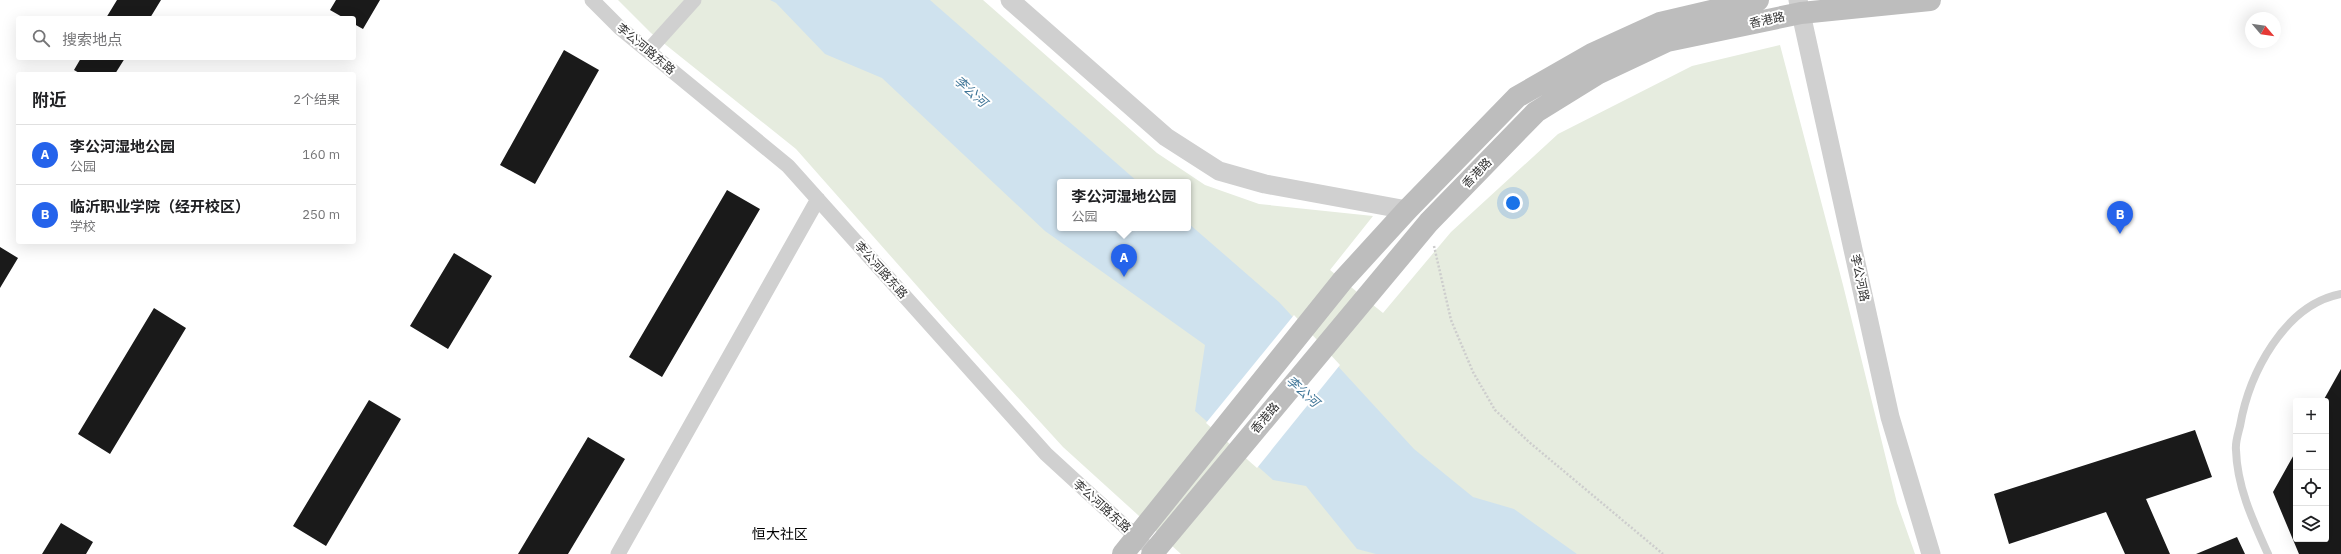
<!DOCTYPE html>
<html lang="zh">
<head>
<meta charset="utf-8">
<style>
  :root { --surface:#fff; --page:#f6f6f6; --text:#202124; --muted:#757577; --line:#e0e0e0; --accent:#2563eb }
  body { margin:0; font-family:"IBM Plex Sans","Noto Sans SC",sans-serif; background:var(--page); color:var(--text) }
  .controls { position:absolute; right:12px; bottom:12px; display:grid; overflow:hidden; border-radius:4px; box-shadow:0 4px 16px #0002 }
  .controls button { width:36px; height:36px; display:grid; place-items:center; padding:0; border:0; border-bottom:1px solid var(--line); background:var(--surface); color:var(--text); font:20px sans-serif }
  .compass { position:absolute; left:2245px; top:12px; width:36px; height:36px; border-radius:50%; background:var(--surface); box-shadow:0 4px 16px #0002; rotate:119deg }
  .you { position:absolute; left:1513px; top:203px; width:14px; height:14px; margin:-10px; border:3px solid #fff; border-radius:50%; background:#1a73e8; box-shadow:0 0 0 6px #1a73e833 }
  .badge { display:grid; place-items:center; width:26px; height:26px; border-radius:50%; background:var(--accent); color:#fff; font-size:13px; font-weight:700 }
  .pin { position:absolute; translate:-50% -33px; filter:drop-shadow(0 1px 2px #0008) }
  .pin::after { content:''; position:absolute; top:21px; width:14px; height:12px; background:inherit; clip-path:polygon(0 0,100% 0,50% 100%) }
  .popup { position:absolute; left:1057px; top:179px; width:134px; height:52px; box-sizing:border-box; display:grid; place-content:center; border-radius:4px; background:var(--surface); filter:drop-shadow(0 1px 3px #0005); font-size:13px; white-space:nowrap; color:var(--muted) }
  .popup b { font-size:15px; color:var(--text) }
  .popup::after { content:''; position:absolute; left:50%; top:100%; margin-left:-8px; border:8px solid transparent; border-top-color:var(--surface) }
  .list { margin:0; padding:0; list-style:none }
  h2 { display:flex; justify-content:space-between; align-items:center; height:52px; margin:0; padding:0 16px; font-size:17px }
  h2 small { font-size:13px; font-weight:400; color:var(--muted) }
  .list li { display:grid; grid-template-columns:26px 1fr auto; gap:12px; align-items:center; box-sizing:border-box; height:60px; padding:0 16px; border-top:1px solid var(--line) }
  .list b { display:block; font-size:15px; white-space:nowrap }
  .list p { margin:0; font-size:13px; white-space:nowrap; color:var(--muted) }
  .list em { font-size:13px; font-style:normal; color:var(--muted) }
  .icon { flex:none; width:22px; height:22px; fill:none; stroke:currentColor; stroke-width:2; stroke-linecap:round; stroke-linejoin:round }
  .map { position:relative; flex:none; width:2341px; height:554px; overflow:hidden }
  .search { position:absolute; background:var(--surface); box-shadow:0 4px 16px #0002; left:16px; top:16px; width:340px; height:44px; display:flex; align-items:center; gap:10px; box-sizing:border-box; padding:0 14px; border-radius:4px; color:var(--muted); font-size:15px }
  .panel { position:absolute; background:var(--surface); box-shadow:0 4px 16px #0002; left:16px; top:72px; width:340px; height:172px; border-radius:4px }
  .map>svg:first-child { display:block }
  .green { fill:#e6ecdf; fill-rule:evenodd }
  .water { fill:#cfe2ee }
  .pier { fill:#fff }
  .building { fill:#1a1a1a }
  .lines { fill:none; stroke-linecap:round; stroke-linejoin:round }
  .path { stroke:#cdcdcd; stroke-width:2.5; stroke-dasharray:2 2; stroke-linecap:butt }
  .service { stroke:#d0d0d0; stroke-width:8 }
  .minor { stroke:#d0d0d0; stroke-width:15 }
  .tertiary { stroke:#d0d0d0; stroke-width:19 }
  .secondary { stroke:#bdbdbd; stroke-width:22 }
  .labels { text-anchor:middle; stroke-width:4; stroke-linejoin:round; paint-order:stroke }
  .street-label { font-size:12px; fill:#333; stroke:#fff }
  .water-label { font-size:13px; font-style:italic; fill:#3f7597; stroke:#fff }
  .quarter-label { font-size:14px; fill:#000; stroke:#fff }
</style>
</head>
<body>
<div class="map">
<svg width="2341" height="554" viewBox="0 0 2341 554">
  <rect width="100%" height="100%" fill="#fff"/>
  <!-- green -->
  <path class="green" d="M 618,0 L 983,0 L 1157,153 L 1205,185 L 1259,204 L 1373,216 L 1330,270 L 1383,313 L 1451,232 L 1558,134 L 1692,66 L 1780,45 L 1843,285 L 1897,503 L 1915,554 L 1181,554 L 1063,447 L 948,321 L 796,149 L 651,33 ZM 1060,182 L 1188,182 L 1188,228 L 1060,228 Z"/>
  <!-- water -->
  <path class="water" d="M 770,0 L 930,0 L 1138,182 L 1060,182 L 1060,228 L 1188,228 L 1188,223 L 1279,302 L 1414,449 L 1473,497 L 1514,509 L 1577,554 L 1376,554 L 1357,549 L 1306,486 L 1273,480 L 1195,411 L 1205,345 L 1045,231 L 882,78 L 825,54 L 776,3 Z"/>
  <!-- pier -->
  <path class="pier" d="M 1294,315 L 1340,365 L 1257,468 L 1206,423 Z"/>
  <!-- building -->
  <path class="building" d="M 117,0 L 161,0 L 150,18 L 106,18 Z
    M 336,0 L 380,0 L 363,29 L 354,24 L 354,18 L 344,18 L 330,10 Z
    M 564,50 L 599,70 L 535,184 L 500,165 Z
    M 81,58 L 125,58 L 115,74 L 81,74 L 74,70 Z
    M 727,190 L 760,209 L 662,377 L 629,357 Z
    M 0,247 L 18,258 L 0,288 Z
    M 454,253 L 492,276 L 448,349 L 410,326 Z
    M 154,308 L 186,328 L 110,454 L 78,434 Z
    M 2341,369 L 2341,554 L 2299,554 L 2273,492 L 2296,451 L 2296,539 L 2326,539 L 2326,401 L 2323,401 Z
    M 369,400 L 401,419 L 326,546 L 293,526 Z
    M 2195,430 L 2212,477 L 2146,499 L 2170,554 L 2125,554 L 2106,512 L 2009,544 L 1994,494 Z
    M 588,437 L 625,459 L 568,554 L 518,554 Z
    M 61,523 L 93,542 L 86,554 L 42,554 Z
    M 2237,537 L 2245,554 L 2196,554 Z"/>
  <g class="lines">
    <!-- path -->
    <path class="path" d="M 1434,246 L 1451,320 L 1473,372 L 1495,410 L 1529,442 L 1663,554"/>
    <!-- service -->
    <path class="service" d="M 2268,554 C 2253,521 2237,487 2236,450 C 2235,443 2238,434 2240,426 C 2249,374 2284,305 2341,294"/>
    <!-- minor -->
    <path class="minor" d="M 592,0 L 620,28 L 788,166 L 1046,454 L 1143,543
      M 648,51 L 694,0
      M 618,554 L 818,199"/>
    <!-- tertiary -->
    <path class="tertiary" d="M 1010,0 L 1166,137 L 1219,171 L 1265,184 L 1407,210
      M 1798,0 L 1890,417 L 1931,554"/>
    <!-- secondary -->
    <path class="secondary" d="M 1123,554 L 1343,280 L 1407,210 L 1517,97 L 1592,54 L 1660,23 L 1758,0
      M 1152,554 L 1429,222 L 1536,112 L 1599,73 L 1667,41 L 1801,13 L 1930,0"/>
  </g>
  <g class="labels">
    <!-- street labels -->
    <g class="street-label">
      <text transform="translate(1767 20) rotate(-12)" y="4">香港路</text>
      <text transform="translate(646 49) rotate(40)" y="4">李公河路东路</text>
      <text transform="translate(1477 173) rotate(-46)" y="4">香港路</text>
      <text transform="translate(881 270) rotate(48)" y="4">李公河路东路</text>
      <text transform="translate(1860 278) rotate(78)" y="4">李公河路</text>
      <text transform="translate(1265 418) rotate(-50)" y="4">香港路</text>
      <text transform="translate(1102 506) rotate(42)" y="4">李公河路东路</text>
    </g>
    <!-- water labels -->
    <g class="water-label">
      <text transform="translate(971 91) rotate(42)" y="5">李公河</text>
      <text transform="translate(1303 391) rotate(42)" y="5">李公河</text>
    </g>
    <!-- quarter labels -->
    <g class="quarter-label">
      <text x="780" y="539">恒大社区</text>
    </g>
  </g>
</svg>
<div class="controls">
<button>+</button>
<button>−</button>
<button><svg class="icon" aria-label="locate" viewBox="0 0 24 24"><circle cx="12" cy="12" r="6"/><path d="M12 2v4M12 18v4M2 12h4M18 12h4"/></svg></button>
<button><svg class="icon" aria-label="layers" viewBox="0 0 24 24"><path d="M12 4l9 5-9 5-9-5zM3 14l9 5 9-5"/></svg></button>
</div>
<svg class="compass" viewBox="-18 -18 36 36"><path d="M0-13l5 13h-10z" fill="#e53935"/><path d="M0 13l5-13h-10z" fill="#757577"/></svg>
<div class="you"></div>
<div class="pin badge" style="left:1124px;top:277px">A</div>
<div class="popup"><b>李公河湿地公园</b>公园</div>
<div class="pin badge" style="left:2120px;top:234px">B</div>
<div class="search"><svg class="icon" aria-label="search" viewBox="0 0 24 24"><circle cx="10" cy="10" r="6"/><path d="M15 15l6 6"/></svg>搜索地点</div>
<section class="panel">
<h2>附近<small>2个结果</small></h2>
<ul class="list">
<li><span class="badge">A</span><div><b>李公河湿地公园</b><p>公园</p></div><em>160 m</em></li>
<li><span class="badge">B</span><div><b>临沂职业学院（经开校区）</b><p>学校</p></div><em>250 m</em></li>
</ul>
</section>
</div>
</body>
</html>
